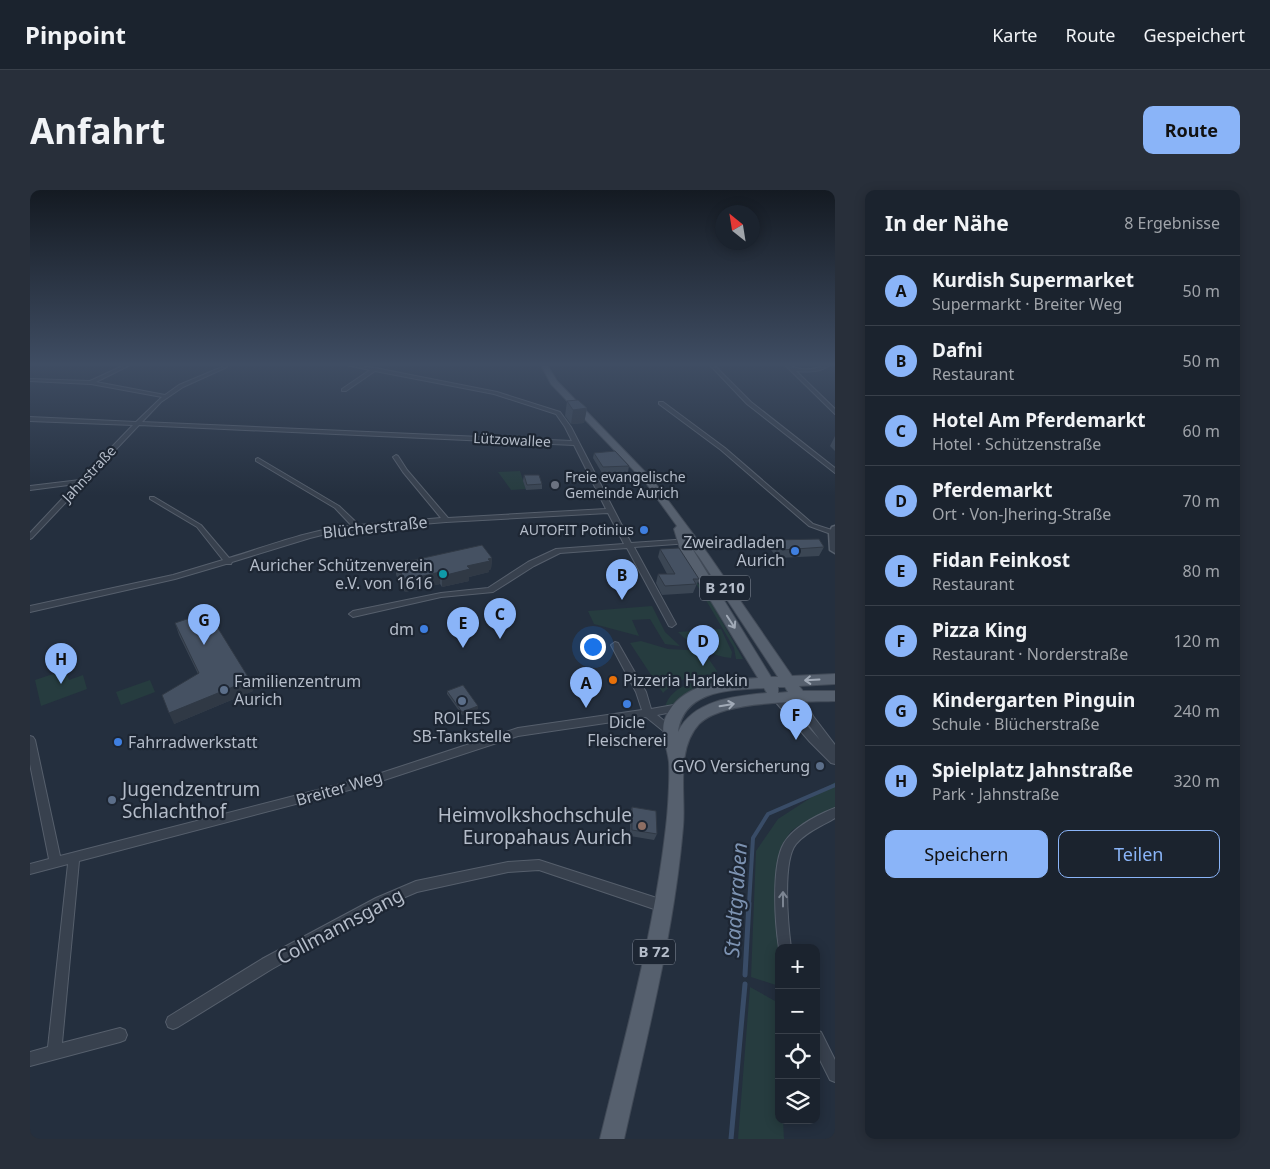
<!DOCTYPE html>
<html lang="de">
<head>
<meta charset="utf-8">
<style>
  :root { --surface:#1b232e; --page:#282f3a; --text:#f1f3f6; --muted:#a0a4aa; --line:#39404a; --accent:#8ab4f8 }
  body { margin:0; font-family:"Noto Sans",sans-serif; background:var(--page); color:var(--text) }
  .controls { position:absolute; right:15px; bottom:15px; display:grid; overflow:hidden; border-radius:10px; box-shadow:0 2px 12px #0003 }
  .controls button { width:45px; height:45px; display:grid; place-items:center; padding:0; border:0; border-bottom:1px solid var(--line); background:var(--surface); color:var(--text); font:25px sans-serif }
  .compass { position:absolute; left:685px; top:15px; width:45px; height:45px; border-radius:50%; background:var(--surface); box-shadow:0 2px 12px #0003; rotate:330deg }
  .you { position:absolute; left:562px; top:456px; width:18px; height:18px; margin:-12px; border:4px solid #fff; border-radius:50%; background:#1a73e8; box-shadow:0 0 0 8px #1a73e833 }
  .badge { display:grid; place-items:center; width:32px; height:32px; border-radius:50%; background:var(--accent); color:#111; font-size:16px; font-weight:700 }
  .pin { position:absolute; translate:-50% -41px; filter:drop-shadow(0 1px 2px #0008) }
  .pin::after { content:''; position:absolute; top:26px; width:18px; height:15px; background:inherit; clip-path:polygon(0 0,100% 0,50% 100%) }
  .list { margin:0; padding:0; list-style:none }
  h2 { display:flex; justify-content:space-between; align-items:center; height:65px; margin:0; padding:0 20px; font-size:21px }
  h2 small { font-size:16px; font-weight:400; color:var(--muted) }
  .list li { display:grid; grid-template-columns:32px 1fr auto; gap:15px; align-items:center; box-sizing:border-box; height:70px; padding:0 20px; border-top:1px solid var(--line) }
  .list b { display:block; font-size:19px; white-space:nowrap }
  .list p { margin:0; font-size:16px; white-space:nowrap; color:var(--muted) }
  .list em { font-size:16px; font-style:normal; color:var(--muted) }
  .actions { display:flex; gap:10px; padding:15px 20px }
  .actions a { flex:1; padding:11px 0; border:1px solid var(--accent); border-radius:10px; text-align:center; font-size:18px; color:var(--accent) }
  .actions .main { background:var(--accent); color:#111 }
  .icon { flex:none; width:28px; height:28px; fill:none; stroke:currentColor; stroke-width:2; stroke-linecap:round; stroke-linejoin:round }
  .map { position:relative; flex:none; width:805px; height:949px; overflow:hidden; border-radius:10px }
  header { display:flex; align-items:center; gap:30px; box-sizing:border-box; height:70px; padding:0 25px; background:var(--surface); border-bottom:1px solid var(--line) }
  header strong { font-size:24px }
  nav { display:flex; gap:28px; margin-inline-start:auto; font-size:18px }
  .intro { display:flex; align-items:center; justify-content:space-between; box-sizing:border-box; height:120px; padding:0 30px }
  h1 { margin:0; font-size:35px }
  .button { padding:12px 22px; border-radius:10px; background:var(--accent); color:#111; font-size:18px; font-weight:700 }
  main { display:flex; gap:30px; padding:0 30px }
  aside { flex:1; background:var(--surface); border-radius:10px; box-shadow:0 2px 12px #0003 }
  .map>svg:first-child { display:block }
  .green { fill:#263c3f }
  .lines { fill:none; stroke-linecap:round; stroke-linejoin:round }
  .stream-far1 { stroke:#394c67; stroke-width:4 }
  .stream { stroke:#394c67; stroke-width:5 }
  .minor-casing { stroke:#565f6c; stroke-width:2 }
  .tertiary-casing { stroke:#565f6c; stroke-width:3 }
  .primary-casing { stroke:#414a57; stroke-width:2 }
  .minor { fill:#38414e; fill-rule:evenodd }
  .tertiary { fill:#38414e; fill-rule:evenodd }
  .primary { fill:#56606e; fill-rule:evenodd }
  .wall { fill:#3b4654 }
  .shaded-wall { fill:#303945 }
  .building { fill:#455162; stroke:#303945 }
  .oneway { stroke:#a1aab7 }
  .oneway2 { stroke:#7c8592 }
  .worship-dot { fill:#6b7280; stroke:#1d2633; stroke-width:2 }
  .shop-dot { fill:#3f7fe0; stroke:#1d2633; stroke-width:2 }
  .culture-dot { fill:#0f9aa8; stroke:#1d2633; stroke-width:2 }
  .food-dot { fill:#e8710a; stroke:#1d2633; stroke-width:2 }
  .service-dot { fill:#5c6f8a; stroke:#1d2633; stroke-width:2 }
  .education-dot { fill:#8d6e63; stroke:#1d2633; stroke-width:2 }
  .labels { text-anchor:middle; stroke-width:4.5; stroke-linejoin:round; paint-order:stroke }
  .far-street-label { font-size:14px; fill:#b4bcc9; stroke:#1d2633 }
  .far-poi-label { font-size:14px; fill:#b4bcc9; stroke:#1d2633; text-anchor:start }
  .shield { fill:#1d2633; stroke:#878f9c; stroke-width:1 }
  .shield-label { font-size:15px; font-weight:bold; fill:#b4bcc9 }
  .street-label { font-size:16px; fill:#b4bcc9; stroke:#1d2633 }
  .poi-label { font-size:16px; fill:#b4bcc9; stroke:#1d2633; text-anchor:end }
  .near-poi-label { font-size:19px; fill:#b4bcc9; stroke:#1d2633; text-anchor:start }
  .near-street-label { font-size:19px; fill:#b4bcc9; stroke:#1d2633 }
  .near-water-label { font-size:21px; font-style:italic; fill:#7c92b1; stroke:#1d2633 }
</style>
</head>
<body>
<header>
<strong>Pinpoint</strong>
<nav><a>Karte</a><a>Route</a><a>Gespeichert</a></nav>
</header>
<div class="intro"><h1>Anfahrt</h1><a class="button">Route</a></div>
<main>
<div class="map">
<svg width="805" height="949" viewBox="0 0 805 949">
  <rect width="100%" height="100%" fill="#242f3e"/>
  <!-- green -->
  <path class="green" d="M 490,281 L 496,299 L 481,300 L 468,282 Z
    M 660,383 L 679,408 L 713,469 L 706,469 L 704,458 Z
    M 622,416 L 635,442 L 650,456 L 635,454 L 620,429 L 602,430 L 609,446 L 564,434 L 558,421 Z
    M 691,439 L 702,462 L 701,468 C 682,466 661,456 648,442 Z
    M 611,451 L 638,459 L 658,460 L 678,468 L 687,481 L 686,484 C 665,485 648,488 633,503 L 600,453 Z
    M 35,480 L 39,490 L 53,485 L 57,499 L 11,516 L 5,490 Z
    M 692,488 L 695,491 C 683,494 671,496 660,502 C 651,507 646,514 635,517 C 642,493 671,490 692,488 Z
    M 120,490 L 125,502 L 91,515 L 86,502 Z
    M 805,592 L 805,619 C 792,625 776,631 764,639 C 741,656 746,732 751,758 L 749,758 L 749,796 L 721,787 L 726,661 L 748,629 Z
    M 720,797 L 745,811 L 749,865 L 749,930 L 753,930 L 754,949 L 708,949 Z"/>
  <g class="lines">
    <!-- stream-far1 -->
    <path class="stream-far1" d="M 719,714 L 723,648 L 738,624 L 805,595"/>
    <!-- stream -->
    <path class="stream" d="M 715,785 L 719,713
      M 701,949 L 715,794"/>
    <defs>
      <path id="minor" d="M 99,173 L 104,173 L 66,192 L 135,205 L 149,195 L 192,177 L 192,175 L 196,175 L 197,177 L 153,197 L 131,212 L 112,232 L 542,251 L 535,237 L 526,224 L 464,204 L 345,181 L 316,201 L 312,201 L 312,199 L 340,180 L 312,174 L 310,173 L 345,178 L 467,202 L 530,222 L 541,237 L 601,353 L 660,349 L 664,351 L 660,353 L 604,357 L 646,434 L 642,437 L 639,436 L 597,358 L 530,363 L 504,376 L 463,402 L 411,407 L 323,427 L 319,424 L 323,421 L 411,403 L 458,398 L 498,372 L 526,359 L 594,354 L 578,323 L 416,332 L 308,341 L 280,348 L 202,372 L 201,374 L 196,374 L 145,389 L 0,422 L 0,416 L 143,385 L 193,370 L 167,337 L 120,309 L 120,307 L 124,307 L 171,335 L 199,368 C 239,356 280,339 322,336 L 305,318 L 226,271 L 226,269 L 228,268 L 309,316 L 329,335 L 411,328 L 373,282 L 363,267 L 366,265 L 368,266 L 377,280 L 418,328 L 576,319 L 544,255 L 109,235 L 2,348 L 0,349 L 0,343 L 46,294 L 0,300 L 0,296 L 50,290 L 103,235 L 0,231 L 0,227 L 106,232 L 132,207 L 61,194 L 0,191 L 0,189 L 60,191 Z
        M 678,173 L 682,173 L 721,212 L 805,278 L 805,283 L 717,214 Z
        M 753,173 L 757,173 C 765,180 780,181 790,177 C 795,175 795,173 801,173 C 793,183 778,182 766,181 L 805,219 L 805,224 Z
        M 629,212 L 633,212 L 695,258 L 783,334 L 805,341 L 805,345 L 801,344 L 779,336 L 691,260 L 629,214 Z
        M 585,452 L 588,453 L 616,502 L 621,519 L 649,514 L 652,516 L 654,518 L 652,520 L 627,525 L 643,538 L 645,541 L 643,544 L 640,545 L 637,544 L 616,527 L 488,546 L 342,594 L 49,671 L 32,853 L 90,838 L 95,840 L 97,845 L 95,850 L 90,852 L 0,876 L 0,862 L 18,857 L 38,674 L 0,684 L 0,674 L 19,669 L 0,574 L 0,546 L 3,547 L 5,550 L 30,666 L 342,586 L 488,538 L 612,520 L 606,502 L 581,455 Z
        M 769,504 L 772,505 L 783,526 L 805,555 L 805,574 L 801,573 L 780,552 L 743,509 L 745,507 L 751,507 L 790,550 L 776,531 L 764,507 L 766,505 Z
        M 805,618 L 805,628 C 792,636 776,642 766,654 C 752,671 758,735 761,758 L 749,758 C 745,733 741,675 754,653 C 764,637 787,625 805,618 Z
        M 509,670 L 633,710 L 637,712 L 639,716 L 637,720 L 633,722 L 509,680 L 478,682 L 387,702 L 354,716 L 242,779 L 148,837 L 143,839 L 138,837 L 136,832 L 138,827 L 232,769 L 346,708 L 386,691 L 478,672 Z
        M 786,840 L 791,842 L 805,870 L 805,892 L 800,890 L 786,862 Z"/>
      <path id="tertiary" d="M 805,336 L 805,363 L 800,360 L 799,343 L 802,337 Z"/>
      <path id="primary" d="M 510,173 L 516,173 L 527,191 L 622,289 L 678,364 L 762,486 L 805,484 L 805,494 L 769,496 L 773,501 L 805,501 L 805,511 C 772,512 693,510 669,534 C 645,560 656,605 653,637 C 644,743 617,845 594,949 L 570,949 C 595,846 624,743 636,637 C 638,621 640,588 639,572 C 637,554 627,539 639,521 C 657,492 696,490 728,488 L 651,362 L 644,339 L 647,336 L 616,293 L 521,194 ZM 660,355 L 669,367 L 748,487 L 741,487 ZM 748,497 L 755,497 L 758,502 L 748,503 ZM 734,498 L 737,503 C 705,506 663,510 648,542 C 654,500 699,500 734,498 Z"/>
    </defs>
    <!-- minor casing -->
    <use href="#minor" class="minor-casing"/>
    <!-- tertiary casing -->
    <use href="#tertiary" class="tertiary-casing"/>
    <!-- primary casing -->
    <use href="#primary" class="primary-casing"/>
    <!-- minor -->
    <use href="#minor" class="minor"/>
    <!-- tertiary -->
    <use href="#tertiary" class="tertiary"/>
    <!-- primary -->
    <use href="#primary" class="primary"/>
  </g>
  <!-- wall -->
  <path class="wall" d="M 537,211 L 557,218 L 554,233 L 541,234 L 535,226 Z
    M 805,246 L 805,261 L 800,256 Z
    M 564,263 L 599,276 L 598,282 L 572,283 L 563,268 Z
    M 494,285 L 512,294 L 512,299 L 496,300 L 493,291 Z
    M 744,350 L 794,357 L 789,366 L 748,368 L 740,359 Z
    M 630,359 L 669,389 L 663,403 L 632,405 L 626,393 L 628,384 L 637,384 L 628,367 Z
    M 462,368 L 461,379 L 459,380 L 459,382 L 439,387 L 439,391 L 412,397 L 410,394 L 375,402 L 366,385 L 366,374 Z
    M 145,433 L 220,490 L 223,501 L 144,534 L 168,484 L 149,445 Z
    M 417,501 L 448,519 L 432,525 L 417,504 Z
    M 602,617 L 627,644 L 624,650 L 600,646 L 600,622 Z"/>
  <!-- shaded-wall -->
  <path class="shaded-wall" d="M 557,218 L 554,233 L 541,234 L 543,220 Z
    M 462,368 L 461,379 L 459,380 L 459,382 L 439,387 L 439,391 L 412,397 L 412,386 L 437,376 Z
    M 410,382 L 410,394 L 375,402 L 375,390 Z
    M 220,490 L 223,501 L 144,534 L 139,523 Z
    M 448,516 L 448,519 L 432,525 L 432,522 Z"/>
  <!-- building -->
  <path class="building" d="M 548,210 L 557,218 L 543,220 L 537,211 Z
    M 585,261 L 599,276 L 573,277 L 564,263 Z
    M 494,285 L 509,285 L 512,294 L 497,295 Z
    M 789,349 L 794,357 L 752,360 L 744,350 Z
    M 452,355 L 462,368 L 458,369 L 460,371 L 437,376 L 440,379 L 412,386 L 410,382 L 375,390 L 366,374 Z
    M 649,358 L 669,389 L 663,389 L 666,394 L 635,396 L 628,384 L 645,384 L 630,359 Z
    M 178,422 L 220,490 L 139,523 L 132,505 L 169,483 L 145,433 Z
    M 433,495 L 448,516 L 432,522 L 417,501 Z
    M 602,617 L 626,621 L 627,644 L 602,640 Z"/>
  <!-- one-way arrows -->
  <defs><path id="oneway-shaft" d="M-6 0H5M1.5-3L5.5 0L1.5 3" fill="none" stroke-width="1.6" stroke-linecap="round" stroke-linejoin="round" transform="scale(1.25)"/></defs>
  <g class="oneway">
    <use href="#oneway-shaft" transform="translate(701 432) rotate(57)"/>
    <use href="#oneway-shaft" transform="translate(782 490) rotate(177)"/>
    <use href="#oneway-shaft" transform="translate(697 515) rotate(-9)"/>
  </g>
  <use class="oneway2" href="#oneway-shaft" transform="translate(753 709) rotate(-90)"/>
  <!-- sky -->
  <linearGradient id="sky" x2="0" y2="1"><stop stop-color="#141a22"/><stop offset="0.57" stop-color="#3f4d63"/><stop offset="1" stop-color="#3f4d63" stop-opacity="0"/></linearGradient>
  <rect width="805" height="306" fill="url(#sky)"/>
  <!-- markers -->
  <circle class="worship-dot" cx="525" cy="295" r="5"/>
  <g class="shop-dot">
    <circle cx="614" cy="340" r="5"/>
    <circle cx="765" cy="361" r="5"/>
    <circle cx="394" cy="439" r="5"/>
    <circle cx="597" cy="514" r="5"/>
    <circle cx="88" cy="552" r="5"/>
  </g>
  <circle class="culture-dot" cx="413" cy="384" r="5"/>
  <circle class="food-dot" cx="583" cy="490" r="5"/>
  <g class="service-dot">
    <circle cx="194" cy="500" r="5"/>
    <circle cx="432" cy="511" r="5"/>
    <circle cx="790" cy="576" r="5"/>
    <circle cx="82" cy="610" r="5"/>
  </g>
  <circle class="education-dot" cx="612" cy="636" r="5"/>
  <g class="labels">
    <!-- far-street labels -->
    <g class="far-street-label">
      <text transform="translate(482 250) rotate(3)" y="5">Lützowallee</text>
      <text transform="translate(59 284) rotate(-47)" y="5">Jahnstraße</text>
    </g>
    <!-- far-poi labels -->
    <g class="far-poi-label">
      <text x="535" y="292">Freie evangelische<tspan x="535" dy="16">Gemeinde Aurich</tspan></text>
      <text x="604" y="345" text-anchor="end">AUTOFIT Potinius</text>
    </g>
    <!-- shield labels -->
    <g class="shield">
      <rect x="670" y="385.5" width="50" height="25" rx="4"/>
      <rect x="603" y="749.5" width="42" height="25" rx="4"/>
    </g>
    <g class="shield-label">
      <text x="695" y="403">B 210</text>
      <text x="624" y="767">B 72</text>
    </g>
    <!-- street labels -->
    <g class="street-label">
      <text transform="translate(345 337) rotate(-6)" y="6">Blücherstraße</text>
      <text transform="translate(309 598) rotate(-16)" y="6">Breiter Weg</text>
    </g>
    <!-- poi labels -->
    <g class="poi-label">
      <text x="755" y="358">Zweiradladen<tspan x="755" dy="18">Aurich</tspan></text>
      <text x="403" y="381">Auricher Schützenverein<tspan x="403" dy="18">e.V. von 1616</tspan></text>
      <text x="384" y="445">dm</text>
      <text x="593" y="496" text-anchor="start">Pizzeria Harlekin</text>
      <text x="204" y="497" text-anchor="start">Familienzentrum<tspan x="204" dy="18">Aurich</tspan></text>
      <text x="432" y="534" text-anchor="middle">ROLFES<tspan x="432" dy="18">SB-Tankstelle</tspan></text>
      <text x="597" y="538" text-anchor="middle">Dicle<tspan x="597" dy="18">Fleischerei</tspan></text>
      <text x="98" y="558" text-anchor="start">Fahrradwerkstatt</text>
      <text x="780" y="582">GVO Versicherung</text>
    </g>
    <!-- near-poi labels -->
    <g class="near-poi-label">
      <text x="92" y="606">Jugendzentrum<tspan x="92" dy="22">Schlachthof</tspan></text>
      <text x="602" y="632" text-anchor="end">Heimvolkshochschule<tspan x="602" dy="22">Europahaus Aurich</tspan></text>
    </g>
    <!-- near-street labels -->
    <g class="near-street-label">
      <text transform="translate(310 736) rotate(-28)" y="7">Collmannsgang</text>
    </g>
    <!-- near-water labels -->
    <g class="near-water-label">
      <text transform="translate(706 710) rotate(-86)" y="7">Stadtgraben</text>
    </g>
  </g>
</svg>
<div class="controls">
<button>+</button>
<button>−</button>
<button><svg class="icon" aria-label="locate" viewBox="0 0 24 24"><circle cx="12" cy="12" r="6"/><path d="M12 2v4M12 18v4M2 12h4M18 12h4"/></svg></button>
<button><svg class="icon" aria-label="layers" viewBox="0 0 24 24"><path d="M12 4l9 5-9 5-9-5zM3 14l9 5 9-5"/></svg></button>
</div>
<svg class="compass" viewBox="-18 -18 36 36"><path d="M0-13l5 13h-10z" fill="#e53935"/><path d="M0 13l5-13h-10z" fill="#a0a4aa"/></svg>
<div class="you"></div>
<div class="pin badge" style="left:556px;top:518px">A</div>
<div class="pin badge" style="left:592px;top:410px">B</div>
<div class="pin badge" style="left:470px;top:449px">C</div>
<div class="pin badge" style="left:673px;top:476px">D</div>
<div class="pin badge" style="left:433px;top:458px">E</div>
<div class="pin badge" style="left:766px;top:550px">F</div>
<div class="pin badge" style="left:174px;top:455px">G</div>
<div class="pin badge" style="left:31px;top:494px">H</div>
</div>
<aside>
<h2>In der Nähe<small>8 Ergebnisse</small></h2>
<ul class="list">
<li><span class="badge">A</span><div><b>Kurdish Supermarket</b><p>Supermarkt · Breiter Weg</p></div><em>50 m</em></li>
<li><span class="badge">B</span><div><b>Dafni</b><p>Restaurant</p></div><em>50 m</em></li>
<li><span class="badge">C</span><div><b>Hotel Am Pferdemarkt</b><p>Hotel · Schützenstraße</p></div><em>60 m</em></li>
<li><span class="badge">D</span><div><b>Pferdemarkt</b><p>Ort · Von-Jhering-Straße</p></div><em>70 m</em></li>
<li><span class="badge">E</span><div><b>Fidan Feinkost</b><p>Restaurant</p></div><em>80 m</em></li>
<li><span class="badge">F</span><div><b>Pizza King</b><p>Restaurant · Norderstraße</p></div><em>120 m</em></li>
<li><span class="badge">G</span><div><b>Kindergarten Pinguin</b><p>Schule · Blücherstraße</p></div><em>240 m</em></li>
<li><span class="badge">H</span><div><b>Spielplatz Jahnstraße</b><p>Park · Jahnstraße</p></div><em>320 m</em></li>
</ul>
<div class="actions"><a class="main">Speichern</a><a>Teilen</a></div>
</aside>
</main>
</body>
</html>
